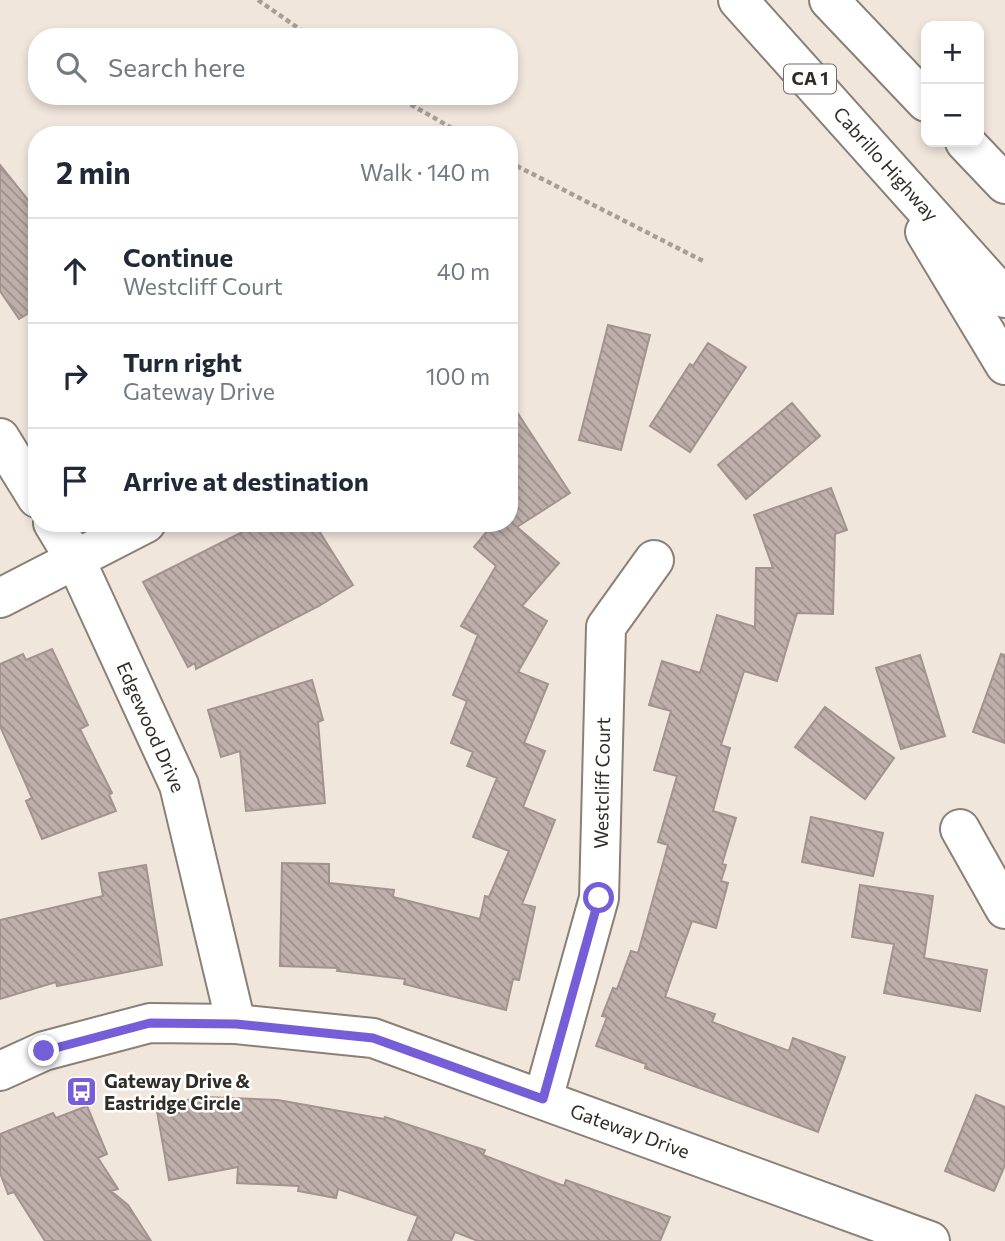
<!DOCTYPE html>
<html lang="en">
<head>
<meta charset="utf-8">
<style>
  :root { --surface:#fff; --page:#f2f2f3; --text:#1f2937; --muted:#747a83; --line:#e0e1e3 }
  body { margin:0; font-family:Commissioner,sans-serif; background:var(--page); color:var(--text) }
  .controls { position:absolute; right:21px; top:21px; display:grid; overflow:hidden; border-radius:14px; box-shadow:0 4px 10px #0003 }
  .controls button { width:63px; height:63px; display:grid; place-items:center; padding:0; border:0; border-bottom:2px solid var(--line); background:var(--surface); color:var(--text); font:35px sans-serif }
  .stop { position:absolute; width:21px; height:21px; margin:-16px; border:5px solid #765ed9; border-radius:50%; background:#fff }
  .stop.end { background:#765ed9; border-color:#fff; box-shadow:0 2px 7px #0008 }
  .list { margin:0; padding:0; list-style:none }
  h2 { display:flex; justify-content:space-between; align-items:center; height:91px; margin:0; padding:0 28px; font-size:30px }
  h2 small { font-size:23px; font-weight:400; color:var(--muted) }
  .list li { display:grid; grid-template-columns:46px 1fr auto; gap:21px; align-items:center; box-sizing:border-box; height:105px; padding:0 28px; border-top:2px solid var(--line) }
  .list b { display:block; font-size:26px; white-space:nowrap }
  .list p { margin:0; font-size:23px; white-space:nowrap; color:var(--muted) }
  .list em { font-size:23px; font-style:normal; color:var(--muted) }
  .icon { flex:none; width:38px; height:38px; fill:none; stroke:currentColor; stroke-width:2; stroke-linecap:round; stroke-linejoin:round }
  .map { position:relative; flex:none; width:1005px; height:1241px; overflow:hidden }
  .search { position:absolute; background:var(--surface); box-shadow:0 4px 10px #0003; left:28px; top:28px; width:490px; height:77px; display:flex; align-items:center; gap:18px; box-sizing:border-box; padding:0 24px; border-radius:28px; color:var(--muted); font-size:26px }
  .panel { position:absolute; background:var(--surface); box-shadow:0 4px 10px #0003; left:28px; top:126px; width:490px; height:406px; border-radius:28px }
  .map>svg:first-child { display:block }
  .building { fill:url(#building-back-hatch); stroke:#a2938f; stroke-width:2 }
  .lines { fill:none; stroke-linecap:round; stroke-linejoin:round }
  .minor-casing { stroke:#8a8076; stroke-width:42 }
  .highway-casing { stroke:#8a8076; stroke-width:42 }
  .path { stroke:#a79e97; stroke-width:4.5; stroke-dasharray:5 3.5; stroke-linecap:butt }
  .minor { stroke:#fff; stroke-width:38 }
  .highway { stroke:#fff; stroke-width:38 }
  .route { stroke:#765ed9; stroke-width:9 }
  .labels { text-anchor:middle; stroke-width:5; stroke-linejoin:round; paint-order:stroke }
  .shield { fill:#fff; stroke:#6e6b68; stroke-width:2 }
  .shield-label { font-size:18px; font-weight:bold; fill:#302c28 }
  .street-label { font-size:19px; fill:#302c28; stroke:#fff }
  .poi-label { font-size:19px; font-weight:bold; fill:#302c28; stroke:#fff; text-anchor:start }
</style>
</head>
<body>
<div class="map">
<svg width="1005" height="1241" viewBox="0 0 1005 1241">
  <defs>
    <pattern id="building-back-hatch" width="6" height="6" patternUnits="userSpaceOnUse" patternTransform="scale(1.75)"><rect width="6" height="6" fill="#beafaa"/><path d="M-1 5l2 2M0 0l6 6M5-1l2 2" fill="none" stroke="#9b8f8a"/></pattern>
  </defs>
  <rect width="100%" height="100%" fill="#f1e6dc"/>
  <!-- building -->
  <path class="building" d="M 0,165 L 37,211 L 37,308 L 19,319 L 0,291 Z
    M 608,325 L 650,335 L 621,450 L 579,440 Z
    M 708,343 L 746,367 L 690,452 L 650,426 L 690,364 L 693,366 Z
    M 509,400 L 570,493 L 517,527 L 559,563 L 522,606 L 547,621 L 518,672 L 548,684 L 524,743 L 545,751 L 523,807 L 555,820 L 522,904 L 535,907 L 519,980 L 513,979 L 506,1010 L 404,984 L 405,979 L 337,971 L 338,968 L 280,966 L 282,863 L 329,864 L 329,883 L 394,890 L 393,897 L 480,919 L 485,896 L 489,897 L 509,851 L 473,837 L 497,778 L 467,766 L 473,752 L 451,743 L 467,701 L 453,695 L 478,635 L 461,626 L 496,566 L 474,547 L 494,523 L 509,523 Z
    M 792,403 L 820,436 L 746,499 L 718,465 Z
    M 831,488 L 847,530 L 835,534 L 833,614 L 797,613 L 777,681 L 744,671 L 721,745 L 730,748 L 713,811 L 736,818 L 722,864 L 726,865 L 721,881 L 728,883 L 716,928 L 692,921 L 665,997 L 715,1014 L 712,1022 L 789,1051 L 793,1038 L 845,1057 L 818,1132 L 645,1068 L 646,1064 L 596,1046 L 607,1017 L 602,1016 L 613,988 L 617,989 L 631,951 L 638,953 L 668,845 L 658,842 L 677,776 L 654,770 L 671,711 L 649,705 L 662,661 L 700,673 L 717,615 L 755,627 L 756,568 L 773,568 L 754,515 Z
    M 260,523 L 314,523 L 353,585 L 319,606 L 196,669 L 195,663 L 188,667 L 143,582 Z
    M 52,649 L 88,725 L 80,729 L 112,793 L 109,795 L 116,811 L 42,839 L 26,801 L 32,798 L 0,726 L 0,664 L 23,654 L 26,660 Z
    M 1001,654 L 1005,655 L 1005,743 L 973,732 Z
    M 920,655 L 945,736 L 901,749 L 876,668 Z
    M 312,680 L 323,720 L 318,722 L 325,803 L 246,811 L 240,751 L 221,757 L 208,710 Z
    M 825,707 L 894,758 L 865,799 L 795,747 Z
    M 811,817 L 883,833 L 873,876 L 802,862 Z
    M 146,865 L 162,965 L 57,986 L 56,982 L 0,999 L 0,920 L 103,896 L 99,873 Z
    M 860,885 L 933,896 L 924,958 L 987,970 L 980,1011 L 884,993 L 894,944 L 852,937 Z
    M 976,1095 L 1005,1107 L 1005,1165 L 994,1191 L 945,1171 Z
    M 205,1097 L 278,1100 L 384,1119 L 385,1117 L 485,1150 L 483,1155 L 564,1186 L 566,1180 L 670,1217 L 660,1241 L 478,1241 L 455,1232 L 451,1241 L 408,1241 L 418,1216 L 338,1189 L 336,1198 L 298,1191 L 299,1186 L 237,1183 L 238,1167 L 169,1180 L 156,1105 Z
    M 87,1106 L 107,1154 L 98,1158 L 118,1189 L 111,1191 L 128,1205 L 151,1241 L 45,1241 L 14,1192 L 8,1194 L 0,1173 L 0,1134 L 53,1113 L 56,1118 Z"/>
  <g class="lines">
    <defs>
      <path id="minor" d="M 0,438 L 37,498
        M 53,523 L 76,561 L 179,785 L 236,1024
        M 0,598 L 146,523
        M 960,829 L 1005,909
        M 0,1071 L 44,1051 L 150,1023 L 236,1024 L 373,1038 L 930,1241
        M 543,1099 L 599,898 L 606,627 L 654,560"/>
      <path id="highway" d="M 738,0 L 1005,298
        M 829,0 L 926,102
        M 965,142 L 1005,184
        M 925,232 L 1005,365"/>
    </defs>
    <!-- minor casing -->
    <use href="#minor" class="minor-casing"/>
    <!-- highway casing -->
    <use href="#highway" class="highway-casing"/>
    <!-- path -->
    <path class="path" d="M 258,0 L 311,37
      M 396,96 L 464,135
      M 509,162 L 703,261"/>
    <!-- minor -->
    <use href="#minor" class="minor"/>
    <!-- highway -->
    <use href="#highway" class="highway"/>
  </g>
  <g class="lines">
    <!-- route -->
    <path class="route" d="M 44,1051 L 150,1023 L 236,1024 L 373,1038 L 543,1099 L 599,898"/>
  </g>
  <!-- icons -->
  <defs>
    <symbol id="bus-square" viewBox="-11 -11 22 22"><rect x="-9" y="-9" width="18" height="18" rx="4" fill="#765ed9" stroke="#fff"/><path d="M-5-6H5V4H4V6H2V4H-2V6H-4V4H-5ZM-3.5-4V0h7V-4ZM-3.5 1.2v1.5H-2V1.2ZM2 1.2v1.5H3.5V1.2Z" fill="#fff"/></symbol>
  </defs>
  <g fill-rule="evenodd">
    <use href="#bus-square" x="64" y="1074" width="35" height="35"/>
  </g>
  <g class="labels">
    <!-- shield labels -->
    <rect class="shield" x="784" y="64.5" width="52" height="29" rx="5"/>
    <g class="shield-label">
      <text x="810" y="85">CA 1</text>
    </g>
    <!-- street labels -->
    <g class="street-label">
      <text transform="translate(886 164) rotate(48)" y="7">Cabrillo Highway</text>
      <text transform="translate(151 727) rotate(66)" y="7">Edgewood Drive</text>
      <text transform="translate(602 783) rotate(-89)" y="7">Westcliff Court</text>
      <text transform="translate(630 1131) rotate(20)" y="7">Gateway Drive</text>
    </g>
    <!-- poi labels -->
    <g class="poi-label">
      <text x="104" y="1088">Gateway Drive &amp;<tspan x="104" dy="22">Eastridge Circle</tspan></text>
    </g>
  </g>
</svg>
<div class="controls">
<button>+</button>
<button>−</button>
</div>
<div class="stop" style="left:599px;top:898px"></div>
<div class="stop end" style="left:44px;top:1051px"></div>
<div class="search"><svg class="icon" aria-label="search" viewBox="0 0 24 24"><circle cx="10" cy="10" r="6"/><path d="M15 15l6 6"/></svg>Search here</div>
<section class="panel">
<h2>2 min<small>Walk · 140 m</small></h2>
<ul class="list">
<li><svg class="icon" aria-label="ahead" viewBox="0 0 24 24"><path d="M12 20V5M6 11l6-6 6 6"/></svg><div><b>Continue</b><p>Westcliff Court</p></div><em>40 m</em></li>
<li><svg class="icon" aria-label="right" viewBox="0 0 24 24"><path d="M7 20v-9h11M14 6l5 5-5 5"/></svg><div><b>Turn right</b><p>Gateway Drive</p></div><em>100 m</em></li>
<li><svg class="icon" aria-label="arrive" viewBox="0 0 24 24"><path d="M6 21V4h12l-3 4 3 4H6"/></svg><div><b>Arrive at destination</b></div></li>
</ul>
</section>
</div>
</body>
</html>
